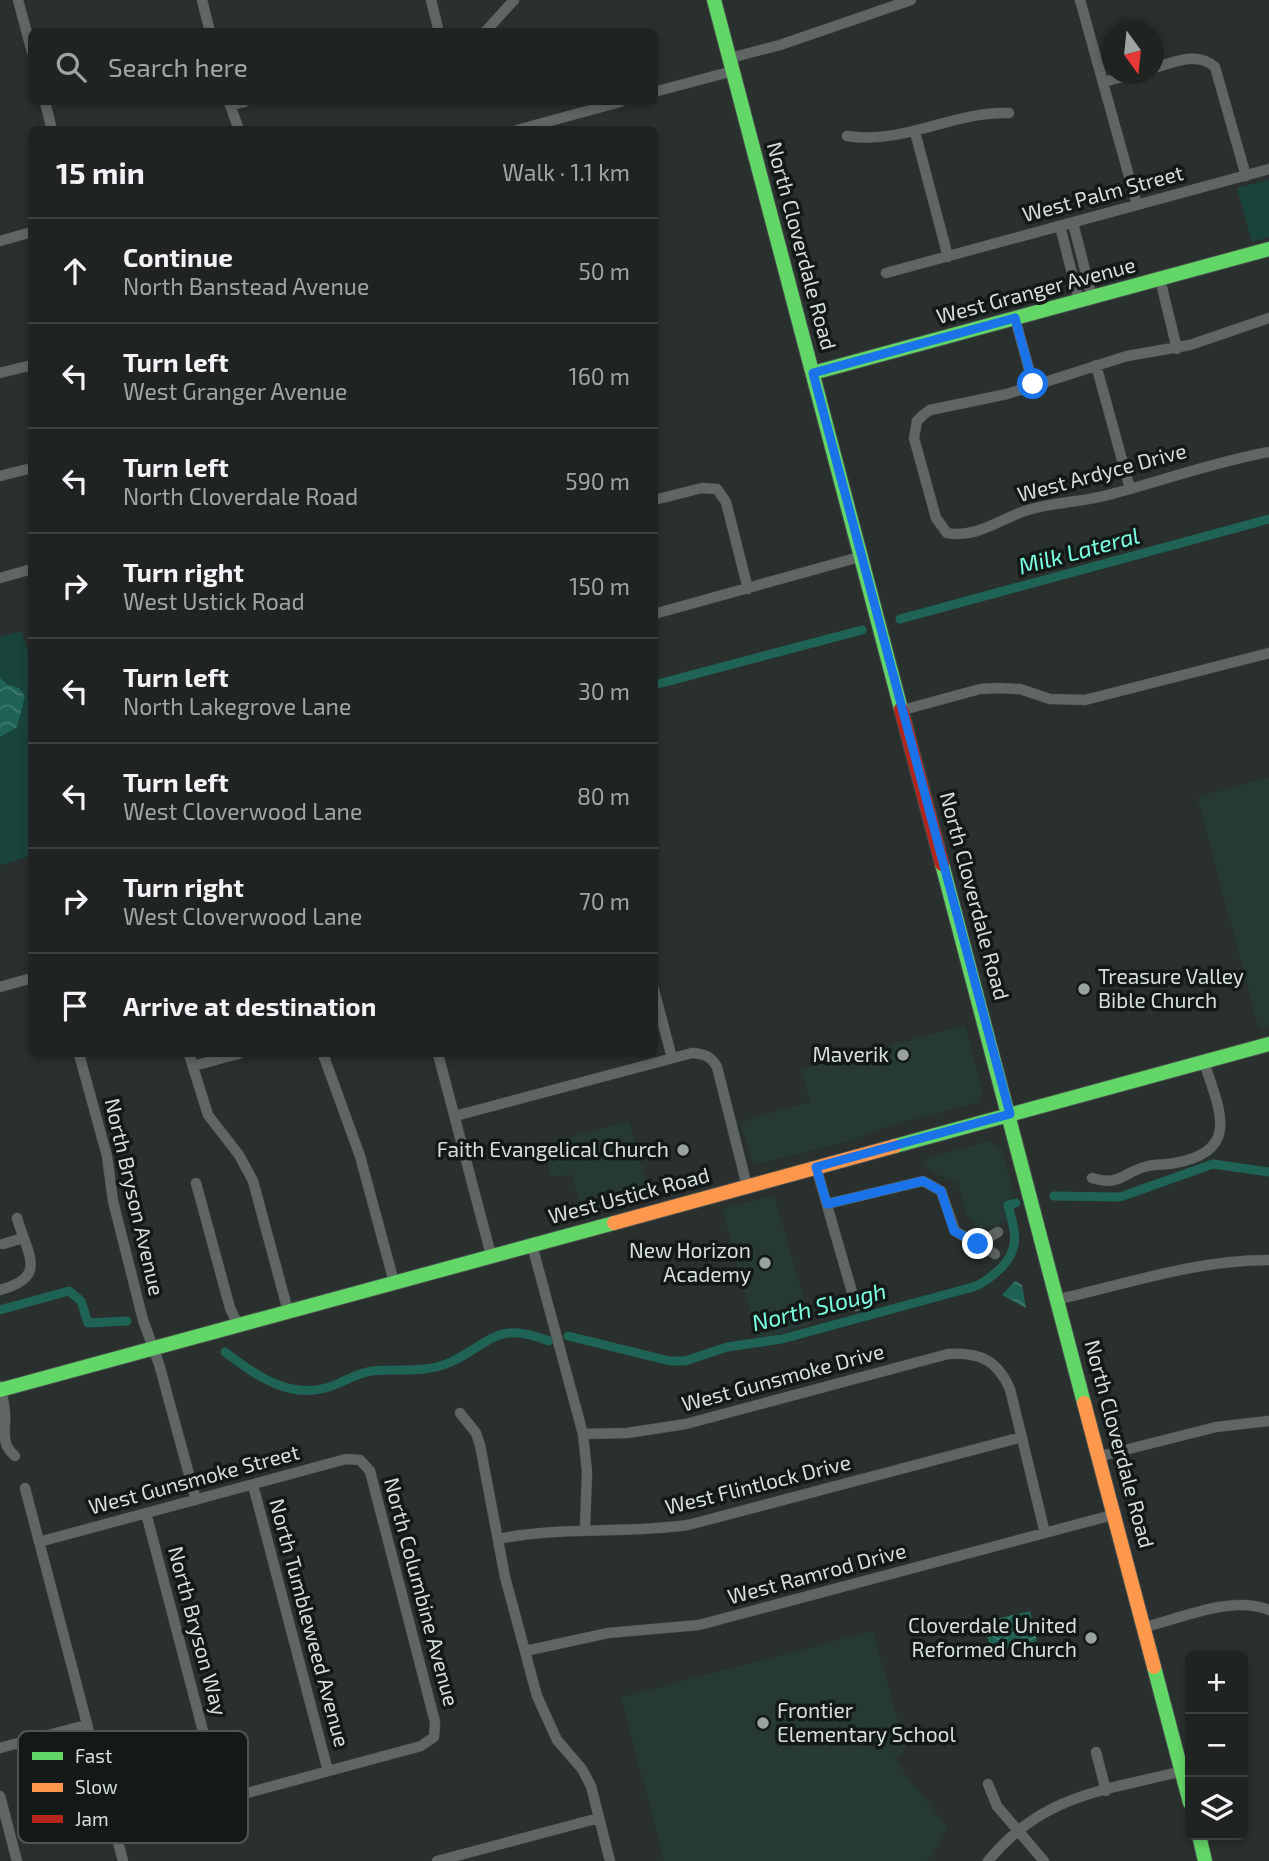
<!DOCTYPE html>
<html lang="en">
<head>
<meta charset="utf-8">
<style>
  :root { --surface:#1f2422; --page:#2c302f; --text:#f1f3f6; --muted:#a1a4a5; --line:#3c4140 }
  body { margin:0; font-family:"Exo 2",sans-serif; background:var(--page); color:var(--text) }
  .controls { position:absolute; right:21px; bottom:21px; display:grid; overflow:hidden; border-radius:10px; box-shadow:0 4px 10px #0003 }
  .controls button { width:63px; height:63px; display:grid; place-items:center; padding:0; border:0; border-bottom:2px solid var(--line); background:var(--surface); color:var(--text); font:35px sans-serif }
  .compass { position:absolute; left:1101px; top:21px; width:63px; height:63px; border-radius:50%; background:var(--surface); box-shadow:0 4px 10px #0003; rotate:165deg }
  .stop { position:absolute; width:21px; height:21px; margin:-16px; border:5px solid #1a73e8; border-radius:50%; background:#fff }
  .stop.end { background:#1a73e8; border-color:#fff; box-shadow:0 2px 7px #0008 }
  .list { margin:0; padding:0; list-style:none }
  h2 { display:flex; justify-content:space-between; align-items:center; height:91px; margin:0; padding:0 28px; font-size:30px }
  h2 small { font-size:23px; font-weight:400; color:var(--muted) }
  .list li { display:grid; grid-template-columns:46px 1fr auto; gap:21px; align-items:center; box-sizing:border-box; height:105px; padding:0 28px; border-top:2px solid var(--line) }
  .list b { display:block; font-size:26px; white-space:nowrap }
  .list p { margin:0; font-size:23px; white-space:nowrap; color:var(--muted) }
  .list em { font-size:23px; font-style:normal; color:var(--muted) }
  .icon { flex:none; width:38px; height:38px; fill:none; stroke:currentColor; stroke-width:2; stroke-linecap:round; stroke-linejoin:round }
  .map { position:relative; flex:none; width:1269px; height:1861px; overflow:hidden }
  .search { position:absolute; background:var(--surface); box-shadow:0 4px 10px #0003; left:28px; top:28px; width:630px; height:77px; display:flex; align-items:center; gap:18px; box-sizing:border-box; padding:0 24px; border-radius:10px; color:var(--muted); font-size:26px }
  .panel { position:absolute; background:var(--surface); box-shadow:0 4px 10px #0003; left:28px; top:126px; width:630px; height:931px; border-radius:10px }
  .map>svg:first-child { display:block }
  .built { fill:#263934 }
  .green { fill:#19443b }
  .water { fill:url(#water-waves) }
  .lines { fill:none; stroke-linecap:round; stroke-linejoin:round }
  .canal { stroke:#1f6355; stroke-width:9 }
  .street-casing { stroke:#454c4a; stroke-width:11 }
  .fast-casing { stroke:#454c4a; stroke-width:16 }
  .slow-casing { stroke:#454c4a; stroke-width:16 }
  .jam-casing { stroke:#454c4a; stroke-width:16 }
  .street { stroke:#606664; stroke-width:10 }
  .fast { stroke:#63d668; stroke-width:14 }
  .slow { stroke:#ff974d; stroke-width:14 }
  .jam { stroke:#b3261e; stroke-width:14 }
  .route { stroke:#1a73e8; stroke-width:9 }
  .poi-dot { fill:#9aa2a0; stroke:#131917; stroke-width:2.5 }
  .labels { text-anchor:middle; stroke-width:7; stroke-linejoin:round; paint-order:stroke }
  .street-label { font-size:21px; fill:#d7dfdd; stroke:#131917 }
  .poi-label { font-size:21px; fill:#d7dfdd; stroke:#131917; text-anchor:end }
  .water-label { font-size:23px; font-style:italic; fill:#7bffe2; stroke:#131917 }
  .key { fill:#131917; stroke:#4e5452; stroke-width:2 }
  .key-label { font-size:19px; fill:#d7dfdd }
</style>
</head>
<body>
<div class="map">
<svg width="1269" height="1861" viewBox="0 0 1269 1861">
  <defs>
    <pattern id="water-waves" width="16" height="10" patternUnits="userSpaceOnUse" patternTransform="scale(1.75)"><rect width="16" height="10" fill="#1f6355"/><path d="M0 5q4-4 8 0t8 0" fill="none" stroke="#3f796d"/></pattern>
  </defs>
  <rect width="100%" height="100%" fill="#29302e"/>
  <!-- built -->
  <path class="built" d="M 1269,777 L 1269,1027 L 1259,1029 L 1197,797 Z
    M 965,1025 L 983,1092 L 976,1103 L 886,1127 L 851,1141 L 754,1165 L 741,1126 L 748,1119 L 810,1102 L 801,1070 Z
    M 629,1121 L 650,1195 L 582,1213 L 572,1174 L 551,1178 L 542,1145 Z
    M 989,1141 L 1002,1149 L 1014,1198 L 1005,1201 L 1009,1221 L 978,1230 L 971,1218 L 967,1218 L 958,1184 L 931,1171 L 924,1159 Z
    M 774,1195 L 811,1324 L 758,1340 L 722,1209 Z
    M 873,1631 L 906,1749 L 894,1759 L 948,1828 L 930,1858 L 927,1861 L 664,1861 L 621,1697 Z"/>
  <!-- green -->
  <path class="green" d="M 1269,180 L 1269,237 L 1252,242 L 1237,188 Z
    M 22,631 L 32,668 L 31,856 L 0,865 L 0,637 Z"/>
  <!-- water -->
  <path class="water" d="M 0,678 L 8,685 L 19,688 L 25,696 L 17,727 L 0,737 Z
    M 1015,1281 L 1022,1285 L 1026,1308 L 1002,1295 Z
    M 1030,1611 L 1037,1641 L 992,1653 L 983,1622 Z"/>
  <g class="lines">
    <!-- canal -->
    <path class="canal" d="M 900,619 L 1269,519
      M 654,685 L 862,630
      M 1054,1196 L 1120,1197 L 1213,1164 L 1269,1172
      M 0,1310 L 69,1291 L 81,1301 L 88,1323 L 127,1321
      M 568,1336 L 670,1361 L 685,1361 L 727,1347 L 782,1339 L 973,1287 C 985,1283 992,1276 1001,1268 C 1021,1247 1015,1231 1008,1205 L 1016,1203
      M 225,1352 C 258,1377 294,1403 337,1384 C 349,1379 358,1373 372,1371 C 399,1368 424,1374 451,1362 C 494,1341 496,1321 549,1341"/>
    <defs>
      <path id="street" d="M 18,0 L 32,52
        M 202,0 L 210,32
        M 431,0 L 439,32
        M 1080,0 L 1137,205
        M 485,32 L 514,0
        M 730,58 L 780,45 L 911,0
        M 1154,68 C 1175,62 1197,51 1215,67 L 1246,176
        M 1103,82 L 1134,74
        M 654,92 L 733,71
        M 45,102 L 52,130
        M 229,102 L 239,130
        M 230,105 L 244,102
        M 517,130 L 620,102
        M 915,132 L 948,257
        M 847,136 C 904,145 953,111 1009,113
        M 1073,223 L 1092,297
        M 1060,226 L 1079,301
        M 0,241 L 32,232
        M 886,273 L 1269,169
        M 1160,279 L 1177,349
        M 1015,318 L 1033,384
        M 1269,318 L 1190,345 L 1127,356 L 1007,394 L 930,410 L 923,415 L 917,421 L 914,438 L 936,518 L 947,533 C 977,539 1001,518 1028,510 C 1054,502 1082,502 1108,495 C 1162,481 1214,462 1269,452
        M 1096,365 L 1130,489
        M 0,373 L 32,365
        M 0,476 L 32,468
        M 654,500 L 702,488 L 717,489 L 726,502 L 748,589
        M 0,578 L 32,569
        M 654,614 L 863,556
        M 903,710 L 980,689 L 998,688 L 1020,689 L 1050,699 L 1085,700 L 1269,653
        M 0,987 L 32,978
        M 654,990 L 672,1058
        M 79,1054 L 107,1156 L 113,1201 L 143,1320 L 159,1364 L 196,1500
        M 189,1054 L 208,1115 L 239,1155 L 253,1181 L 288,1311
        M 323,1054 L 360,1156 L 394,1282
        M 438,1054 L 491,1255
        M 193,1066 L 238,1054
        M 455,1116 L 692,1053 C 704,1054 711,1056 717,1067 L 747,1186
        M 816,1167 L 856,1306
        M 1092,1178 C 1121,1187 1122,1172 1148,1166 C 1156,1164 1166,1165 1175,1163 C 1242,1151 1219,1109 1204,1062
        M 196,1183 L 230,1308 L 238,1325
        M 827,1204 L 923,1181 L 941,1191 L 955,1231 L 995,1254
        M 3,1244 L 23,1238
        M 978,1244 L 998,1232
        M 532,1245 L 583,1434 L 587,1472 L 585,1529
        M 0,1290 C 48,1277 28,1256 17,1218
        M 1060,1299 C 1130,1283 1196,1260 1269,1260
        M 0,1386 C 2,1395 5,1405 5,1414 C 6,1432 0,1443 15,1456
        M 460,1413 L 476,1433 L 480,1445 L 505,1577 L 537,1696 L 557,1740 L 582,1769 L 591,1786 L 610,1861
        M 583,1434 L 627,1433 L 686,1424 L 948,1354 C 980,1352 997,1360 1010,1389 L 1045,1533
        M 1101,1456 L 1216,1427 L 1269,1421
        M 253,1485 L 328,1771
        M 25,1488 L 123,1861
        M 146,1513 L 221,1800
        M 498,1539 C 561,1526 625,1534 688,1525 L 1022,1437
        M 39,1542 L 346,1459 L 360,1460 L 370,1471 L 435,1722 L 434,1737 L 421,1746 L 114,1829
        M 1145,1627 C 1181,1618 1232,1595 1269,1610
        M 525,1651 L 608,1633 L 699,1625 L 1116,1514
        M 0,1748 L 86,1725
        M 1096,1752 L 1106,1791
        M 988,1784 L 997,1806 L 1044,1861
        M 0,1796 L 17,1861
        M 437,1861 L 599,1818
        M 988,1861 C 1043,1794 1103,1791 1182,1771"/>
      <path id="fast" d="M 714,0 L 901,709
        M 813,373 L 1269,249
        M 942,864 L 1084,1403
        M 895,1146 L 1269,1044
        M 0,1390 L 614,1223
        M 1154,1667 L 1190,1803
        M 1199,1835 L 1205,1861"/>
      <path id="slow" d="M 614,1223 L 895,1146
        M 1084,1403 L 1154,1667"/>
      <path id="jam" d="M 901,709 L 942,864"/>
    </defs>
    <!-- street casing -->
    <use href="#street" class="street-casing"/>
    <!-- fast casing -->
    <use href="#fast" class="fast-casing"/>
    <!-- slow casing -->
    <use href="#slow" class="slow-casing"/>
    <!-- jam casing -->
    <use href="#jam" class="jam-casing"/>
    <!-- street -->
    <use href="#street" class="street"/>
    <!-- fast -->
    <use href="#fast" class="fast"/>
    <!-- slow -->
    <use href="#slow" class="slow"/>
    <!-- jam -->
    <use href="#jam" class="jam"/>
  </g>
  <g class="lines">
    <!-- route -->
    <path class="route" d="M 978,1244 L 954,1231 L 941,1191 L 923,1181 L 827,1204 L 816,1167 L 1010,1114 L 813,373 L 1015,318 L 1033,384"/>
  </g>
  <!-- markers -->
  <g class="poi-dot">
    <circle cx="1084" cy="989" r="7"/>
    <circle cx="903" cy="1055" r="7"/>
    <circle cx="683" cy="1150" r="7"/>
    <circle cx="765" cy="1263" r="7"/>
    <circle cx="1091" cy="1638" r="7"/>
    <circle cx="763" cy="1723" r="7"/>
  </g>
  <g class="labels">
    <!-- street labels -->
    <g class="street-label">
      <text transform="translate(1103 194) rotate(-15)" y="7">West Palm Street</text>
      <text transform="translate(801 246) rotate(75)" y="7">North Cloverdale Road</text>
      <text transform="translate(1036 291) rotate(-15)" y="7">West Granger Avenue</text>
      <text transform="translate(1102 473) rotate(-15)" y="7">West Ardyce Drive</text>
      <text transform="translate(974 896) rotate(75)" y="7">North Cloverdale Road</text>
      <text transform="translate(629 1196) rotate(-15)" y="7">West Ustick Road</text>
      <text transform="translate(134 1197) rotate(77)" y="7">North Bryson Avenue</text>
      <text transform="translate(783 1378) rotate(-15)" y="7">West Gunsmoke Drive</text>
      <text transform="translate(1119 1444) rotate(75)" y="7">North Cloverdale Road</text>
      <text transform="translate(194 1480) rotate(-15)" y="7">West Gunsmoke Street</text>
      <text transform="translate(758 1485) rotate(-14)" y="7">West Flintlock Drive</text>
      <text transform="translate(817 1574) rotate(-15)" y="7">West Ramrod Drive</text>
      <text transform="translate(421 1592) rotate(75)" y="7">North Columbine Avenue</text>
      <text transform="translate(309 1623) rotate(75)" y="7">North Tumbleweed Avenue</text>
      <text transform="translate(197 1631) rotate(75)" y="7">North Bryson Way</text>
    </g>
    <!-- poi labels -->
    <g class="poi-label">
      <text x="1098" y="984" text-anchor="start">Treasure Valley<tspan x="1098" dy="24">Bible Church</tspan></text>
      <text x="889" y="1062">Maverik</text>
      <text x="669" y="1157">Faith Evangelical Church</text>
      <text x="751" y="1258">New Horizon<tspan x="751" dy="24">Academy</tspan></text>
      <text x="1077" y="1633">Cloverdale United<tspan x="1077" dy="24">Reformed Church</tspan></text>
      <text x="777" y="1718" text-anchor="start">Frontier<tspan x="777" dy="24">Elementary School</tspan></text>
    </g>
    <!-- water labels -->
    <g class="water-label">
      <text transform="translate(1079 551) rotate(-15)" y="8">Milk Lateral</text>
      <text transform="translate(819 1307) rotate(-14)" y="8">North Slough</text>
    </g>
  </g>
  <!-- legend -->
  <rect x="18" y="1731" width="230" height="112" rx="10" class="key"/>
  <rect x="32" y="1752" width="31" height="8" fill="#63d668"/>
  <rect x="32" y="1783" width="31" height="9" fill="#ff974d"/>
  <rect x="32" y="1815" width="31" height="8" fill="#b3261e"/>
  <g class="key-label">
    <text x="75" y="1763">Fast</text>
    <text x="75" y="1794">Slow</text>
    <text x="75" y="1826">Jam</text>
  </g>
</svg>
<div class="controls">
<button>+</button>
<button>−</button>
<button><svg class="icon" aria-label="layers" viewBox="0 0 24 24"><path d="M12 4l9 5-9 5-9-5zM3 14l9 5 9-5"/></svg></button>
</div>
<svg class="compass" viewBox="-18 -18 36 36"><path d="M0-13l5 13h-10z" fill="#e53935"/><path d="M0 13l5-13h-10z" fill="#a1a4a5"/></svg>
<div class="stop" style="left:1033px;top:384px"></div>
<div class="stop end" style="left:978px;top:1244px"></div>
<div class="search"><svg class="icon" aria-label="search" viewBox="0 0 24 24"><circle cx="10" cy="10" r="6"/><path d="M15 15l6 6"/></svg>Search here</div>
<section class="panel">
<h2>15 min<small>Walk · 1.1 km</small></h2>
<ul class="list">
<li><svg class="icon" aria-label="ahead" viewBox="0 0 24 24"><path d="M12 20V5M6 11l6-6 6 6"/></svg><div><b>Continue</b><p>North Banstead Avenue</p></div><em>50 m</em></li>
<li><svg class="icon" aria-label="left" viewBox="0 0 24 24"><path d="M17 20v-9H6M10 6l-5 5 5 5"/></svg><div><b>Turn left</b><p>West Granger Avenue</p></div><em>160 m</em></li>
<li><svg class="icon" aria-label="left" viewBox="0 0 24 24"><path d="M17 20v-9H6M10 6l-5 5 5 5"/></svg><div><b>Turn left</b><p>North Cloverdale Road</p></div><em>590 m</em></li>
<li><svg class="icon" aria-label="right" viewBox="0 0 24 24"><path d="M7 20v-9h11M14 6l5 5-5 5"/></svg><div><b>Turn right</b><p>West Ustick Road</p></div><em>150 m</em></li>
<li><svg class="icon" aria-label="left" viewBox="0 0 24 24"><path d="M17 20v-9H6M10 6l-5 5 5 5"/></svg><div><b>Turn left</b><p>North Lakegrove Lane</p></div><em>30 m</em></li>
<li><svg class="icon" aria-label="left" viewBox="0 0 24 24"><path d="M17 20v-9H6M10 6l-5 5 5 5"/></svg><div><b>Turn left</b><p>West Cloverwood Lane</p></div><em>80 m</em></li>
<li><svg class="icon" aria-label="right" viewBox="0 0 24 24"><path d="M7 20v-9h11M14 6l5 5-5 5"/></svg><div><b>Turn right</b><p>West Cloverwood Lane</p></div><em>70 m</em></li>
<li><svg class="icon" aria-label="arrive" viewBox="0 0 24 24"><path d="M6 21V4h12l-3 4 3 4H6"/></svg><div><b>Arrive at destination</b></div></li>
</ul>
</section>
</div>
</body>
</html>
